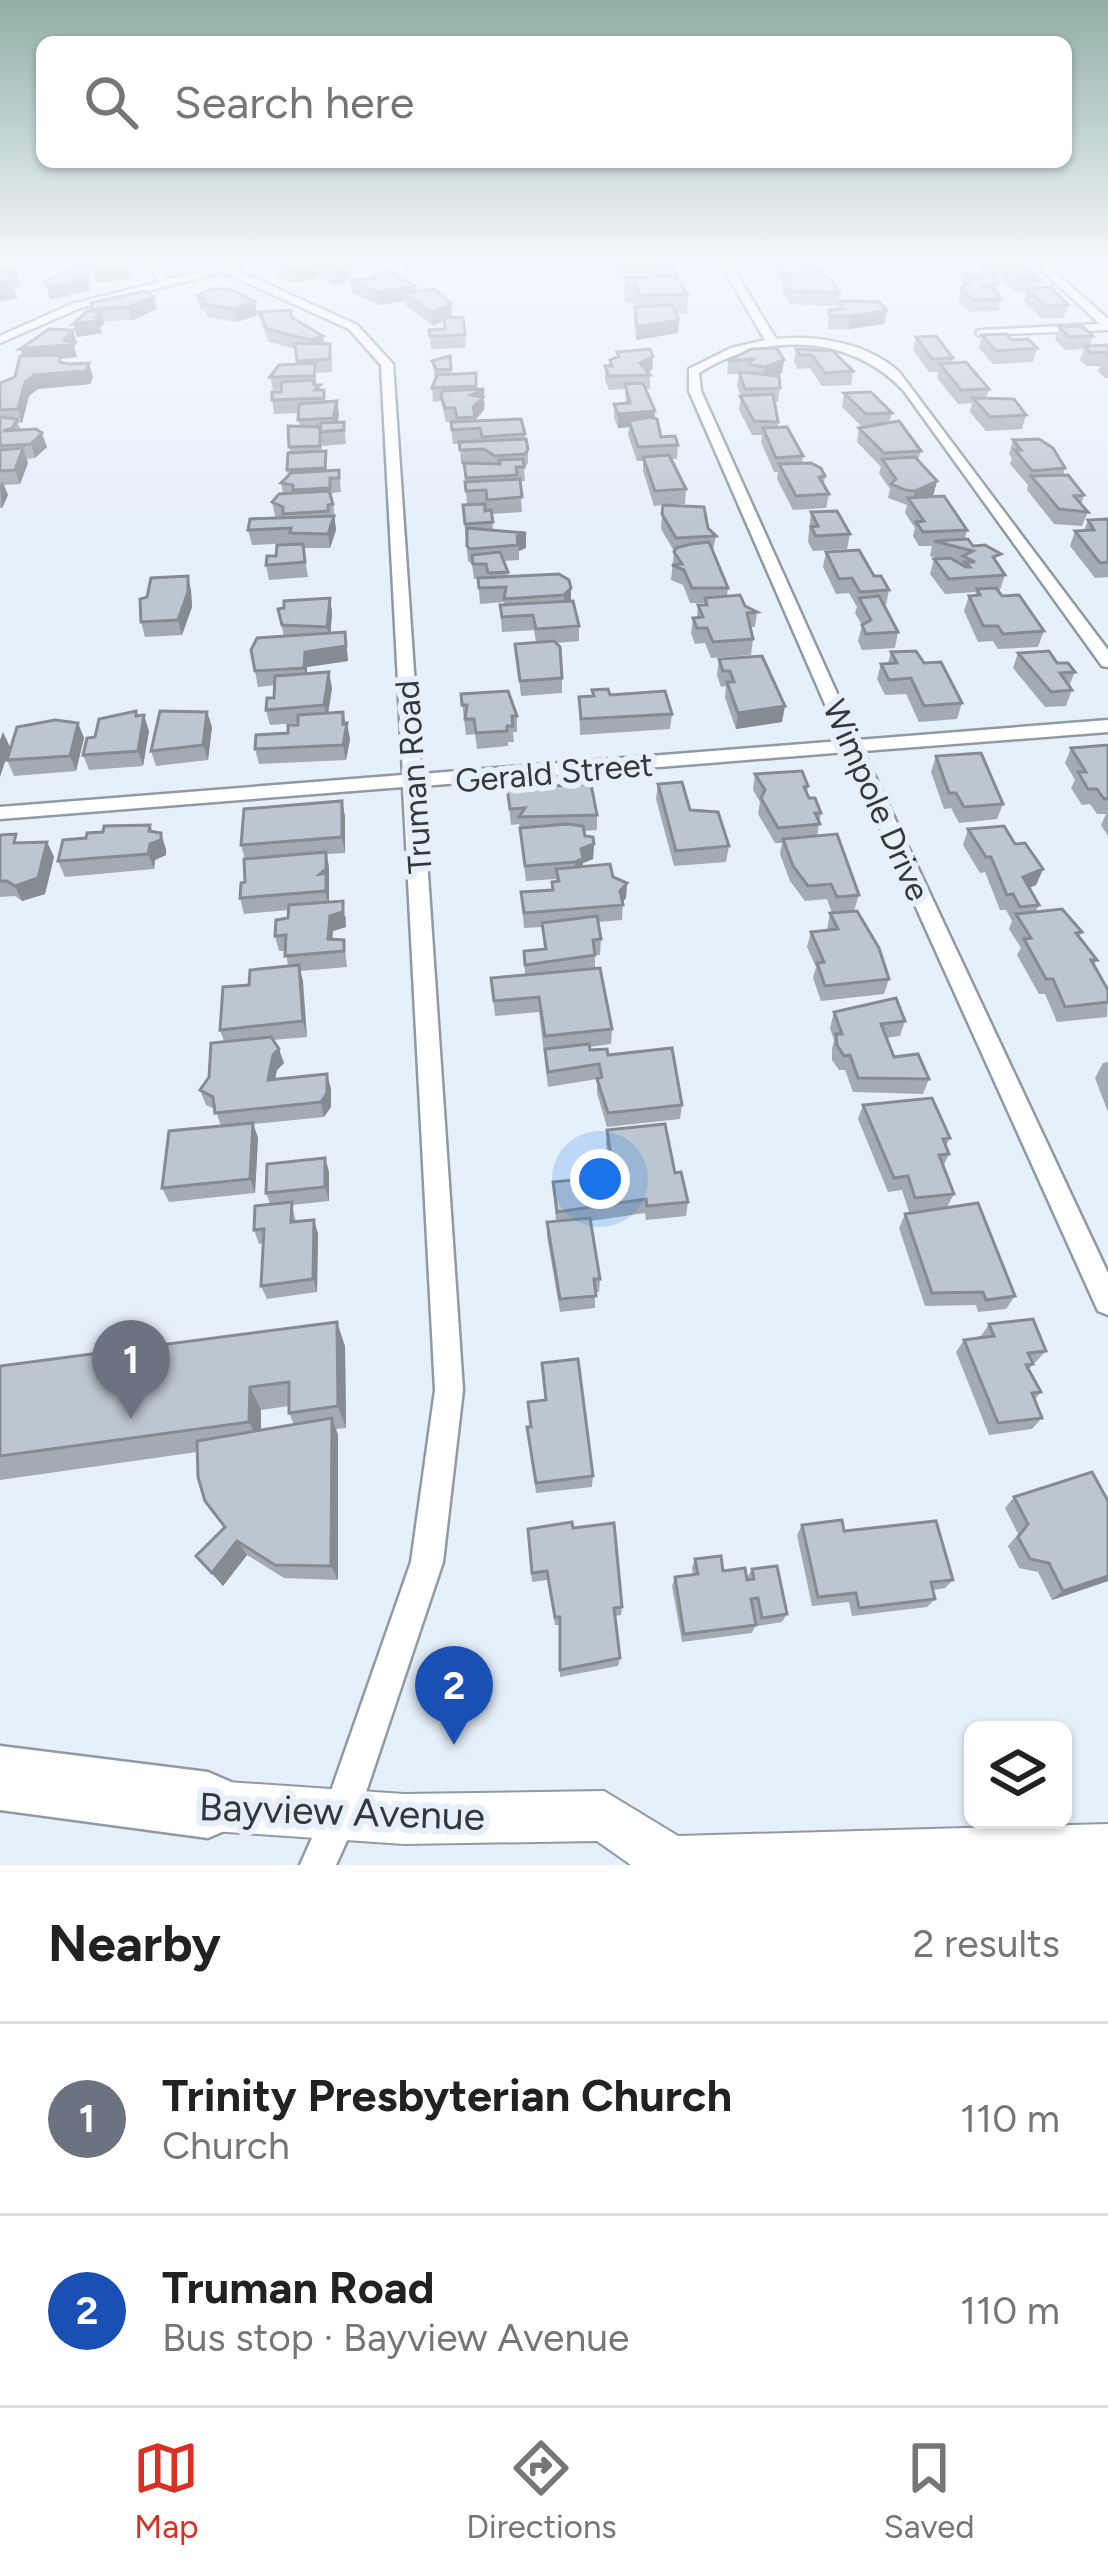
<!DOCTYPE html>
<html lang="en">
<head>
<meta charset="utf-8">
<style>
  :root { --surface:#fff; --page:#f6f6f6; --text:#222; --muted:#767676; --line:#e0e0e0; --accent:#d93025 }
  body { margin:0; font-family:Figtree,sans-serif; background:var(--page); color:var(--text) }
  .controls { position:absolute; right:36px; bottom:36px; display:grid; overflow:hidden; border-radius:18px; box-shadow:0 3px 9px #0004 }
  .controls button { width:108px; height:108px; display:grid; place-items:center; padding:0; border:0; border-bottom:3px solid var(--line); background:var(--surface); color:var(--text); font:60px sans-serif }
  .you { position:absolute; left:600px; top:1179px; width:42px; height:42px; margin:-30px; border:9px solid #fff; border-radius:50%; background:#1a73e8; box-shadow:0 0 0 18px #1a73e833 }
  .badge { display:grid; place-items:center; width:78px; height:78px; border-radius:50%; background:var(--accent); color:#fff; font-size:39px; font-weight:700 }
  .pin { position:absolute; translate:-50% -99px; filter:drop-shadow(0 3px 6px #0008) }
  .pin::after { content:''; position:absolute; top:63px; width:42px; height:36px; background:inherit; clip-path:polygon(0 0,100% 0,50% 100%) }
  .list { margin:0; padding:0; list-style:none }
  h2 { display:flex; justify-content:space-between; align-items:center; height:156px; margin:0; padding:0 48px; font-size:51px }
  h2 small { font-size:39px; font-weight:400; color:var(--muted) }
  .list li { display:grid; grid-template-columns:78px 1fr auto; gap:36px; align-items:center; box-sizing:border-box; height:192px; padding:0 48px; border-top:3px solid var(--line) }
  .list b { display:block; font-size:45px; white-space:nowrap }
  .list p { margin:0; font-size:39px; white-space:nowrap; color:var(--muted) }
  .list em { font-size:39px; font-style:normal; color:var(--muted) }
  .icon { flex:none; width:66px; height:66px; fill:none; stroke:currentColor; stroke-width:2; stroke-linecap:round; stroke-linejoin:round }
  .map { position:relative; flex:none; width:1108px; height:1865px; overflow:hidden }
  .search { position:absolute; background:var(--surface); box-shadow:0 3px 9px #0004; left:36px; right:36px; top:36px; height:132px; display:flex; align-items:center; gap:30px; box-sizing:border-box; padding:0 42px; border-radius:18px; color:var(--muted); font-size:45px }
  .sheet { height:540px; background:var(--surface) }
  nav { display:flex; justify-content:space-around; align-items:center; box-sizing:border-box; height:168px; border-top:3px solid var(--line); background:var(--surface); font-size:33px; color:var(--muted) }
  nav a { display:grid; justify-items:center; gap:6px }
  nav .on { color:var(--accent) }
  .map>svg:first-child { display:block }
  .lines { fill:none; stroke-linecap:round; stroke-linejoin:round }
  .street-casing { stroke:#909aa3; stroke-width:5 }
  .secondary-casing { stroke:#909aa3; stroke-width:4 }
  .highway-casing { stroke:#909aa3; stroke-width:5 }
  .street { fill:#fff; fill-rule:evenodd }
  .secondary { fill:#fff; fill-rule:evenodd }
  .highway { fill:#fff; fill-rule:evenodd }
  .wall { fill:#a2aab3; fill-rule:evenodd }
  .shaded-wall { fill:#848b92 }
  .building { fill:#bcc6d0; stroke:#848b92; stroke-width:3 }
  .labels { text-anchor:middle; stroke-width:12; stroke-linejoin:round; paint-order:stroke }
  .street-label { font-size:33px; fill:#34383c; stroke:#e6f0fa }
  .near-street-label { font-size:39px; fill:#34383c; stroke:#e6f0fa }
</style>
</head>
<body>
<div class="map">
<svg width="1108" height="1865" viewBox="0 0 1108 1865">
  <rect width="100%" height="100%" fill="#e6f0fa"/>
  <g class="lines">
    <defs>
      <path id="street" d="M 145,263 L 155,263 L 169,279 L 243,263 L 243,267 L 234,269 L 357,325 L 393,364 L 421,774 L 841,741 L 689,391 L 689,369 L 731,348 L 765,340 L 720,263 L 730,263 L 776,339 C 817,335 868,343 899,372 L 1108,650 L 1108,667 L 1102,666 L 904,391 C 850,333 763,332 699,373 L 701,391 L 858,740 L 1108,720 L 1108,732 L 863,751 L 1108,1273 L 1108,1315 L 1098,1311 L 846,752 L 422,786 L 463,1390 L 443,1562 L 358,1816 L 336,1865 L 300,1865 L 324,1811 L 411,1562 L 435,1390 L 403,787 L 0,819 L 0,807 L 403,775 L 381,365 L 349,329 L 223,272 L 80,308 L 0,343 L 0,336 L 72,304 L 160,282 Z
        M 1034,263 L 1045,263 L 1108,319 L 1108,330 L 977,335 L 977,331 L 981,330 L 1100,324 Z"/>
      <path id="secondary" d="M 198,1780 L 404,1794 L 604,1791 L 678,1836 L 1108,1824 L 1108,1865 L 631,1865 L 597,1841 L 404,1844 L 198,1830 L 180,1823 L 173,1805 L 180,1787 Z"/>
      <path id="highway" d="M 0,1746 L 208,1772 L 231,1782 L 241,1805 L 231,1828 L 208,1838 L 0,1810 Z"/>
    </defs>
    <!-- street casing -->
    <use href="#street" class="street-casing"/>
    <!-- secondary casing -->
    <use href="#secondary" class="secondary-casing"/>
    <!-- highway casing -->
    <use href="#highway" class="highway-casing"/>
    <!-- street -->
    <use href="#street" class="street"/>
    <!-- secondary -->
    <use href="#secondary" class="secondary"/>
    <!-- highway -->
    <use href="#highway" class="highway"/>
  </g>
  <!-- wall -->
  <path class="wall" d="M 274,263 L 343,263 L 349,280 L 333,285 L 319,278 L 319,275 L 312,280 L 291,282 L 276,274 Z
    M 612,263 L 671,263 L 679,281 L 688,294 L 687,313 L 676,314 L 679,320 L 678,333 L 636,340 L 634,320 L 636,307 L 634,303 L 627,303 L 624,297 L 625,278 L 649,277 L 649,273 L 615,274 Z
    M 765,263 L 813,263 L 821,272 L 820,277 L 840,293 L 838,301 L 887,311 L 884,324 L 849,329 L 828,329 L 829,310 L 837,310 L 837,306 L 790,304 L 782,293 L 783,286 L 775,270 L 775,266 L 768,267 Z
    M 973,263 L 1011,263 L 1011,268 L 1040,281 L 1038,288 L 1068,305 L 1064,318 L 1042,319 L 1024,301 L 1026,293 L 1012,291 L 1002,280 L 1003,277 L 994,277 L 997,293 L 1001,299 L 998,311 L 969,312 L 958,300 L 964,275 L 989,277 Z
    M 376,275 L 415,286 L 415,291 L 451,303 L 452,316 L 448,318 L 463,317 L 466,348 L 431,349 L 429,330 L 445,329 L 444,320 L 433,326 L 405,305 L 404,301 L 380,305 L 352,293 L 350,281 L 376,278 Z
    M 197,296 L 255,302 L 257,315 L 237,322 L 207,317 L 206,312 L 200,309 Z
    M 91,303 L 157,309 L 133,320 L 104,321 L 104,324 L 100,328 L 102,333 L 77,337 L 93,311 Z
    M 259,312 L 292,318 L 323,336 L 324,344 L 332,358 L 332,372 L 316,373 L 316,385 L 321,390 L 326,402 L 337,401 L 339,415 L 337,423 L 344,422 L 346,444 L 322,446 L 320,433 L 322,452 L 326,451 L 327,471 L 339,470 L 341,492 L 332,493 L 336,530 L 330,548 L 303,548 L 308,577 L 269,580 L 266,565 L 293,544 L 292,543 L 252,545 L 248,530 L 278,518 L 275,516 L 272,502 L 283,494 L 281,483 L 288,476 L 287,470 L 290,453 L 288,426 L 299,426 L 299,413 L 274,414 L 272,400 L 281,390 L 273,390 L 270,377 L 297,364 L 296,349 L 269,342 L 262,325 Z
    M 1059,327 L 1093,336 L 1090,346 L 1108,345 L 1108,378 L 1105,378 L 1098,371 L 1100,366 L 1087,366 L 1080,360 L 1084,349 L 1065,350 L 1055,340 Z
    M 73,330 L 77,343 L 74,346 L 77,357 L 60,359 L 61,362 L 93,377 L 90,384 L 38,389 L 29,396 L 22,423 L 18,423 L 21,430 L 47,447 L 35,458 L 27,459 L 28,463 L 20,484 L 4,485 L 8,495 L 2,508 L 0,508 L 0,383 L 15,377 L 23,356 Z
    M 982,335 L 1011,340 L 1037,348 L 1033,362 L 993,364 L 979,348 Z
    M 916,337 L 953,358 L 952,363 L 989,389 L 986,398 L 1026,415 L 1022,429 L 986,431 L 970,412 L 972,403 L 958,404 L 937,378 L 938,372 L 929,372 L 913,350 Z
    M 751,349 L 784,360 L 782,373 L 775,376 L 780,388 L 778,402 L 774,402 L 778,427 L 803,456 L 802,463 L 825,476 L 824,485 L 829,494 L 826,508 L 793,510 L 777,479 L 778,472 L 774,472 L 761,442 L 762,435 L 752,435 L 739,410 L 741,396 L 737,386 L 739,374 L 727,374 L 728,361 Z
    M 796,349 L 853,371 L 851,385 L 822,386 L 810,368 L 798,369 L 794,362 Z
    M 617,352 L 653,356 L 652,370 L 648,372 L 650,375 L 650,389 L 646,389 L 661,437 L 678,445 L 677,459 L 671,459 L 686,489 L 685,504 L 668,505 L 708,528 L 716,536 L 713,550 L 728,588 L 727,596 L 757,612 L 755,627 L 751,627 L 753,639 L 751,655 L 711,658 L 705,643 L 695,644 L 691,633 L 693,618 L 697,618 L 698,605 L 704,605 L 704,603 L 690,603 L 683,585 L 671,580 L 674,551 L 661,529 L 663,505 L 654,506 L 643,471 L 643,461 L 637,461 L 628,435 L 629,427 L 618,428 L 614,418 L 614,404 L 626,404 L 625,389 L 609,390 L 605,380 L 605,366 L 609,366 L 610,360 L 617,357 Z
    M 450,356 L 452,374 L 476,373 L 476,389 L 485,403 L 484,410 L 475,421 L 521,419 L 528,449 L 528,463 L 524,469 L 525,481 L 520,481 L 522,512 L 492,514 L 493,530 L 526,548 L 519,551 L 519,560 L 504,561 L 508,576 L 571,588 L 571,601 L 579,626 L 579,641 L 556,643 L 562,678 L 562,693 L 521,696 L 515,644 L 536,642 L 534,630 L 502,632 L 500,605 L 504,605 L 504,602 L 480,604 L 478,579 L 474,579 L 472,564 L 468,561 L 464,519 L 467,505 L 464,464 L 461,464 L 460,444 L 453,444 L 452,436 L 451,422 L 456,422 L 446,422 L 441,401 L 433,402 L 432,388 L 435,379 L 432,361 Z
    M 844,393 L 892,413 L 889,423 L 921,451 L 918,460 L 937,481 L 933,496 L 967,530 L 965,539 L 998,564 L 1005,575 L 1000,590 L 998,590 L 1002,596 L 1044,631 L 1038,647 L 998,649 L 993,641 L 978,642 L 964,611 L 969,596 L 975,595 L 976,592 L 945,594 L 930,574 L 934,559 L 940,559 L 930,556 L 932,546 L 919,546 L 913,536 L 915,528 L 905,513 L 907,505 L 888,498 L 890,489 L 879,473 L 881,467 L 857,442 L 859,428 L 862,427 L 842,407 Z
    M 1013,440 L 1065,468 L 1063,475 L 1084,495 L 1081,504 L 1088,512 L 1082,526 L 1054,524 L 1027,490 L 1028,485 L 1010,464 L 1012,458 L 1009,454 Z
    M 811,512 L 850,534 L 847,549 L 813,551 L 808,542 Z
    M 1108,519 L 1108,577 L 1095,578 L 1070,546 L 1075,531 L 1084,531 L 1088,520 Z
    M 826,552 L 874,576 L 889,590 L 886,605 L 884,605 L 898,632 L 895,648 L 862,650 L 858,641 L 862,625 L 855,613 L 857,607 L 849,593 L 836,594 L 823,567 Z
    M 188,576 L 191,591 L 192,607 L 182,635 L 145,637 L 141,622 Z
    M 330,598 L 332,613 L 330,633 L 345,632 L 348,661 L 307,667 L 307,674 L 332,688 L 328,713 L 343,712 L 350,739 L 346,760 L 259,764 L 255,749 L 288,733 L 298,723 L 270,725 L 266,710 L 274,698 L 275,685 L 258,687 L 251,650 L 284,637 L 278,609 Z
    M 891,652 L 924,663 L 962,703 L 957,719 L 919,722 L 906,694 L 885,695 L 877,679 L 881,664 L 888,663 Z
    M 1018,653 L 1057,663 L 1075,672 L 1069,686 L 1072,690 L 1066,706 L 1045,707 L 1013,668 Z
    M 719,659 L 782,722 L 736,729 L 725,698 L 726,686 L 721,687 L 717,675 Z
    M 592,690 L 672,714 L 670,729 L 580,735 L 579,697 L 592,696 Z
    M 461,694 L 517,716 L 517,732 L 513,732 L 514,742 L 508,742 L 508,746 L 477,749 L 475,734 L 466,735 Z
    M 207,712 L 212,727 L 208,760 L 156,766 L 151,751 Z
    M 138,716 L 149,731 L 143,766 L 89,770 L 83,755 L 95,737 Z
    M 78,723 L 84,738 L 76,771 L 14,776 L 7,760 Z
    M 1108,745 L 1108,836 L 1101,825 L 1106,814 L 1097,814 L 1090,804 L 1082,805 L 1071,788 L 1075,780 L 1065,763 L 1071,748 Z
    M 936,756 L 1003,804 L 997,819 L 959,823 L 951,808 L 944,809 L 931,772 Z
    M 755,774 L 808,786 L 807,793 L 809,798 L 821,813 L 817,836 L 859,895 L 854,911 L 832,913 L 827,899 L 805,901 L 790,881 L 780,854 L 782,843 L 775,843 L 758,814 L 760,802 L 753,790 Z
    M 658,784 L 690,810 L 729,846 L 726,862 L 674,866 L 656,799 Z
    M 507,788 L 597,815 L 597,830 L 584,831 L 585,836 L 594,844 L 593,859 L 583,863 L 583,867 L 627,883 L 626,898 L 623,902 L 622,920 L 598,922 L 601,939 L 600,955 L 595,955 L 595,968 L 612,1029 L 611,1044 L 589,1047 L 590,1050 L 608,1055 L 682,1105 L 680,1119 L 607,1127 L 597,1093 L 597,1079 L 548,1087 L 539,1012 L 495,1016 L 491,978 L 525,975 L 524,951 L 544,949 L 542,927 L 524,928 L 521,892 L 552,890 L 552,882 L 556,882 L 556,879 L 526,881 L 519,824 L 511,825 Z
    M 342,801 L 345,817 L 345,853 L 327,854 L 329,868 L 329,902 L 346,917 L 346,927 L 333,931 L 332,939 L 344,940 L 347,967 L 300,971 L 307,1037 L 273,1040 L 284,1063 L 277,1070 L 275,1079 L 327,1074 L 331,1089 L 331,1107 L 324,1117 L 253,1124 L 258,1138 L 255,1193 L 169,1202 L 162,1188 L 221,1126 L 215,1109 L 206,1105 L 200,1090 L 209,1077 L 224,1041 L 220,1030 L 249,985 L 288,966 L 286,951 L 279,951 L 275,936 L 288,918 L 289,910 L 244,914 L 240,898 L 245,882 L 245,859 L 241,845 Z
    M 968,829 L 1015,844 L 1043,869 L 1036,885 L 1029,888 L 1039,905 L 1036,911 L 1082,932 L 1079,937 L 1097,960 L 1094,965 L 1108,990 L 1107,1017 L 1057,1022 L 1045,994 L 1039,994 L 1017,955 L 1021,948 L 1009,929 L 1012,921 L 1006,910 L 1000,910 L 985,872 L 980,873 L 963,845 Z
    M 153,832 L 166,849 L 166,855 L 155,860 L 154,869 L 65,877 L 58,861 Z
    M 0,835 L 20,843 L 47,842 L 54,857 L 45,894 L 22,901 L 15,896 L 0,897 Z
    M 830,913 L 889,979 L 884,994 L 821,1001 L 813,978 L 816,967 L 807,947 L 811,932 L 827,930 Z
    M 834,1012 L 905,1021 L 900,1036 L 886,1038 L 894,1057 L 929,1079 L 923,1094 L 853,1092 L 845,1070 L 839,1070 L 832,1060 L 832,1049 L 834,1040 L 830,1028 Z
    M 1108,1062 L 1108,1112 L 1095,1078 L 1103,1063 Z
    M 863,1105 L 950,1138 L 946,1146 L 949,1154 L 943,1167 L 954,1194 L 947,1207 L 909,1212 L 902,1190 L 888,1192 L 858,1119 Z
    M 607,1130 L 675,1173 L 688,1202 L 686,1216 L 646,1220 L 645,1213 L 591,1221 L 600,1279 L 599,1292 L 595,1292 L 595,1308 L 560,1312 L 547,1236 L 547,1222 L 556,1221 L 553,1182 L 599,1178 L 599,1158 L 608,1157 L 606,1144 Z
    M 325,1158 L 329,1172 L 329,1201 L 292,1205 L 296,1222 L 314,1220 L 318,1234 L 317,1292 L 267,1299 L 261,1286 L 263,1243 L 259,1244 L 254,1230 L 270,1204 L 266,1193 Z
    M 905,1214 L 1015,1296 L 1006,1309 L 978,1312 L 976,1305 L 925,1306 L 899,1228 Z
    M 989,1324 L 1046,1351 L 1029,1369 L 1041,1392 L 1035,1399 L 1042,1418 L 1032,1429 L 989,1435 L 956,1352 L 964,1340 L 981,1336 Z
    M 345,1346 L 346,1428 L 336,1429 L 338,1435 L 338,1580 L 284,1578 L 247,1555 L 223,1586 L 196,1556 L 225,1527 L 197,1452 L 0,1480 L 0,1366 ZM 289,1406 L 289,1413 L 294,1425 L 261,1430 L 261,1410 Z
    M 542,1363 L 593,1476 L 592,1487 L 536,1493 L 527,1427 L 530,1427 L 545,1400 Z
    M 1014,1497 L 1108,1581 L 1052,1600 L 1038,1572 L 1019,1568 L 1008,1546 L 1018,1534 L 1005,1508 Z
    M 802,1525 L 844,1531 L 953,1580 L 945,1588 L 933,1590 L 935,1599 L 927,1607 L 852,1616 L 849,1602 L 812,1606 L 797,1535 Z
    M 573,1528 L 622,1607 L 621,1615 L 615,1616 L 620,1658 L 618,1666 L 560,1677 L 560,1625 L 555,1625 L 547,1580 L 532,1582 L 528,1529 Z
    M 695,1559 L 723,1571 L 747,1578 L 752,1569 L 787,1614 L 782,1622 L 757,1626 L 753,1607 L 756,1625 L 752,1633 L 682,1642 L 672,1586 L 675,1577 L 693,1575 L 692,1568 Z"/>
  <!-- shaded-wall -->
  <path class="shaded-wall" d="M 319,263 L 319,275 L 312,280 L 291,282 L 289,269 Z
    M 403,263 L 417,263 L 417,264 L 404,269 Z
    M 129,266 L 132,279 L 97,283 L 93,271 Z
    M 15,268 L 21,286 L 14,288 L 18,298 L 0,302 L 0,272 Z
    M 348,268 L 349,280 L 333,285 L 332,273 Z
    M 88,277 L 91,290 L 50,300 L 47,287 Z
    M 415,286 L 416,298 L 403,293 L 404,301 L 380,305 L 378,292 Z
    M 154,297 L 157,309 L 133,320 L 129,307 Z
    M 255,302 L 257,315 L 237,322 L 235,309 Z
    M 451,303 L 452,316 L 433,326 L 432,313 Z
    M 101,311 L 104,324 L 100,328 L 102,333 L 77,337 L 73,324 L 95,318 Z
    M 887,311 L 884,324 L 849,329 L 851,316 Z
    M 679,320 L 678,333 L 636,340 L 637,327 Z
    M 73,330 L 77,343 L 74,346 L 77,357 L 60,359 L 63,372 L 89,363 L 93,377 L 90,384 L 38,389 L 29,396 L 22,423 L 18,409 L 25,382 L 25,362 L 20,349 L 63,340 Z
    M 323,336 L 325,349 L 312,353 L 310,340 Z
    M 653,356 L 652,370 L 639,377 L 640,363 Z
    M 784,360 L 782,373 L 763,380 L 764,367 Z
    M 484,389 L 484,410 L 475,419 L 471,395 Z
    M 337,401 L 339,415 L 335,432 L 333,418 Z
    M 655,411 L 654,425 L 629,421 L 629,427 L 618,428 L 618,414 Z
    M 42,433 L 47,447 L 35,458 L 31,444 Z
    M 23,448 L 28,463 L 20,484 L 15,470 Z
    M 2,481 L 8,495 L 2,508 L 0,486 Z
    M 937,481 L 933,496 L 911,506 L 915,491 Z
    M 334,516 L 336,530 L 330,548 L 328,534 Z
    M 526,533 L 526,548 L 519,551 L 517,536 Z
    M 188,576 L 191,591 L 192,607 L 182,635 L 178,620 Z
    M 571,588 L 571,603 L 564,611 L 564,595 Z
    M 330,598 L 332,613 L 330,642 L 327,627 Z
    M 345,632 L 348,661 L 307,667 L 307,683 L 304,668 L 305,652 Z
    M 329,672 L 332,688 L 327,721 L 324,705 Z
    M 785,706 L 782,722 L 736,729 L 738,713 Z
    M 207,712 L 212,727 L 208,760 L 203,745 Z
    M 343,712 L 346,731 L 347,723 L 350,739 L 346,760 L 343,745 Z
    M 144,715 L 149,731 L 143,766 L 138,751 Z
    M 78,723 L 84,738 L 76,771 L 70,756 Z
    M 3,732 L 10,747 L 0,777 L 0,740 Z
    M 342,801 L 345,817 L 345,853 L 342,837 Z
    M 150,825 L 156,840 L 161,833 L 166,849 L 166,855 L 155,860 L 154,869 L 148,854 Z
    M 47,842 L 54,857 L 45,894 L 22,901 L 15,886 Z
    M 594,844 L 593,859 L 583,863 L 583,874 L 574,877 L 575,862 L 581,849 Z
    M 326,852 L 329,868 L 329,907 L 320,874 Z
    M 1043,869 L 1036,885 L 1017,893 L 1023,877 Z
    M 627,883 L 626,898 L 619,906 L 620,891 Z
    M 343,901 L 346,927 L 333,931 L 331,954 L 328,939 L 330,916 Z
    M 299,965 L 303,981 L 307,1037 L 303,1021 Z
    M 279,1049 L 284,1063 L 277,1070 L 272,1095 L 268,1080 L 273,1055 Z
    M 327,1074 L 331,1089 L 331,1107 L 324,1117 L 321,1102 Z
    M 253,1123 L 258,1138 L 255,1193 L 250,1179 Z
    M 325,1158 L 329,1172 L 329,1201 L 325,1187 Z
    M 314,1220 L 318,1234 L 317,1292 L 313,1279 Z
    M 337,1322 L 345,1346 L 346,1428 L 338,1406 Z
    M 250,1387 L 261,1410 L 261,1444 L 249,1422 Z
    M 332,1418 L 338,1435 L 338,1580 L 331,1566 Z
    M 237,1541 L 247,1555 L 223,1586 L 212,1573 Z
    M 1108,1576 L 1108,1581 L 1052,1600 L 1063,1591 Z"/>
  <!-- building -->
  <path class="building" d="M 0,263 L 7,263 L 15,268 L 0,272 L 12,279 L 0,282 Z
    M 90,263 L 128,263 L 129,266 L 93,271 Z
    M 277,263 L 317,263 L 311,268 L 289,269 Z
    M 318,263 L 343,263 L 348,268 L 332,273 L 318,265 Z
    M 779,263 L 813,263 L 821,272 L 785,274 Z
    M 671,265 L 679,281 L 675,276 L 655,277 L 649,266 Z
    M 83,266 L 88,277 L 47,287 L 44,281 Z
    M 1025,267 L 1040,281 L 1016,279 L 1005,268 Z
    M 388,271 L 415,286 L 378,292 L 350,281 L 381,277 L 376,275 Z
    M 968,272 L 972,277 L 993,277 L 999,283 L 981,286 L 993,289 L 1001,299 L 972,300 L 961,287 L 970,283 L 964,275 Z
    M 675,276 L 688,294 L 640,296 L 635,284 L 628,285 L 625,278 Z
    M 827,276 L 840,293 L 792,291 L 784,281 Z
    M 1051,287 L 1068,305 L 1045,306 L 1027,289 Z
    M 210,289 L 230,289 L 255,302 L 235,309 L 204,304 L 206,300 L 197,296 Z
    M 434,289 L 451,303 L 432,313 L 403,293 Z
    M 144,291 L 154,297 L 129,307 L 92,309 L 91,303 Z
    M 838,301 L 880,302 L 887,311 L 851,316 L 830,316 L 829,310 L 844,309 Z
    M 672,305 L 679,320 L 637,327 L 635,307 Z
    M 291,310 L 291,317 L 323,336 L 310,340 L 267,329 L 259,312 Z
    M 87,311 L 101,311 L 95,318 L 98,320 L 73,324 Z
    M 463,317 L 465,335 L 430,336 L 429,330 L 445,329 L 444,318 Z
    M 1082,326 L 1093,336 L 1069,337 L 1059,327 Z
    M 49,329 L 73,330 L 63,340 L 74,344 L 20,349 Z
    M 1006,334 L 1011,340 L 1028,339 L 1037,348 L 996,351 L 982,335 Z
    M 936,336 L 953,358 L 932,359 L 916,337 Z
    M 295,343 L 330,344 L 330,359 L 297,361 Z
    M 1108,345 L 1108,356 L 1104,352 L 1091,353 L 1085,346 Z
    M 777,348 L 784,360 L 764,367 L 749,364 L 753,359 L 728,361 L 751,349 Z
    M 650,349 L 653,356 L 640,363 L 650,375 L 609,376 L 605,366 L 612,366 L 610,360 L 619,356 L 617,352 Z
    M 796,349 L 833,351 L 853,371 L 825,373 L 812,355 L 800,355 Z
    M 59,355 L 60,362 L 68,364 L 89,363 L 86,371 L 34,375 L 25,382 L 18,409 L 0,410 L 0,383 L 15,377 L 20,356 Z
    M 450,356 L 451,369 L 437,370 L 432,361 Z
    M 966,362 L 989,389 L 961,390 L 940,364 Z
    M 315,363 L 314,376 L 270,377 L 279,365 Z
    M 739,372 L 779,376 L 780,388 L 745,389 Z
    M 476,373 L 476,386 L 432,388 L 437,375 Z
    M 314,380 L 314,385 L 320,385 L 315,390 L 324,390 L 324,398 L 272,400 L 272,392 L 281,392 L 282,382 Z
    M 643,383 L 655,411 L 618,414 L 614,404 L 630,403 L 625,384 Z
    M 484,389 L 471,395 L 483,397 L 473,407 L 475,417 L 457,418 L 455,408 L 445,408 L 441,396 L 443,391 Z
    M 871,392 L 892,413 L 866,414 L 844,393 Z
    M 773,394 L 778,422 L 754,421 L 740,396 Z
    M 973,398 L 1014,399 L 1026,415 L 990,417 Z
    M 337,401 L 333,418 L 298,420 L 299,404 Z
    M 0,417 L 17,419 L 13,428 L 3,431 L 36,429 L 42,433 L 31,444 L 0,446 Z
    M 650,417 L 657,419 L 661,437 L 675,436 L 678,445 L 638,447 L 629,421 Z
    M 521,419 L 525,434 L 482,437 L 480,428 L 452,430 L 451,422 Z
    M 899,421 L 921,451 L 884,453 L 859,428 Z
    M 344,422 L 344,430 L 320,432 L 321,423 Z
    M 288,426 L 320,427 L 320,446 L 289,447 Z
    M 787,427 L 803,456 L 776,458 L 763,428 Z
    M 526,439 L 528,449 L 525,454 L 495,456 L 484,449 L 460,450 L 459,442 Z
    M 1039,439 L 1053,448 L 1065,468 L 1032,471 L 1015,450 L 1021,450 L 1013,440 Z
    M 23,448 L 15,470 L 0,471 L 0,450 Z
    M 326,451 L 325,468 L 287,470 L 288,453 Z
    M 669,455 L 686,489 L 655,491 L 643,457 Z
    M 915,457 L 937,481 L 915,491 L 905,490 L 891,484 L 896,479 L 882,459 Z
    M 523,459 L 524,467 L 516,467 L 517,475 L 466,478 L 464,463 L 500,464 L 499,460 Z
    M 811,463 L 821,468 L 825,476 L 819,477 L 829,494 L 796,496 L 779,464 Z
    M 339,470 L 339,478 L 330,478 L 330,488 L 293,490 L 293,485 L 281,483 L 291,473 Z
    M 1068,475 L 1084,495 L 1074,496 L 1088,512 L 1059,509 L 1031,476 Z
    M 520,479 L 522,497 L 487,500 L 486,490 L 466,491 L 465,482 Z
    M 329,491 L 333,504 L 328,505 L 328,511 L 283,514 L 283,507 L 272,502 L 279,494 Z
    M 944,496 L 967,530 L 923,532 L 916,522 L 924,521 L 908,498 Z
    M 485,504 L 485,511 L 491,510 L 493,522 L 465,524 L 463,505 Z
    M 663,505 L 704,507 L 708,528 L 716,536 L 676,538 L 662,514 Z
    M 837,511 L 850,534 L 816,536 L 811,527 L 818,526 L 811,512 Z
    M 334,516 L 328,534 L 290,533 L 291,528 L 248,530 L 250,519 Z
    M 1108,519 L 1108,562 L 1100,563 L 1075,531 L 1094,530 L 1088,520 Z
    M 467,528 L 526,533 L 517,536 L 518,545 L 470,549 L 467,546 Z
    M 968,539 L 973,546 L 985,545 L 1001,554 L 993,557 L 1005,575 L 949,579 L 934,559 L 950,558 L 966,567 L 970,567 L 965,562 L 975,562 L 963,556 L 973,551 L 934,541 Z
    M 709,542 L 728,588 L 692,588 L 684,570 L 672,565 L 682,564 L 674,552 L 676,548 L 691,544 Z
    M 303,544 L 305,562 L 266,565 L 267,556 L 276,556 L 277,545 Z
    M 859,550 L 874,576 L 881,576 L 889,590 L 860,592 L 852,578 L 839,579 L 826,552 Z
    M 500,552 L 508,572 L 488,573 L 486,564 L 473,564 L 472,555 Z
    M 559,574 L 569,580 L 571,588 L 564,595 L 504,599 L 506,587 L 479,588 L 478,578 Z
    M 188,576 L 188,592 L 178,620 L 141,622 L 140,599 L 147,597 L 151,578 Z
    M 996,588 L 1002,596 L 1019,595 L 1044,631 L 1003,634 L 998,626 L 983,626 L 969,596 L 980,595 L 977,589 Z
    M 740,595 L 745,606 L 757,612 L 747,613 L 753,639 L 713,642 L 707,628 L 697,628 L 693,618 L 703,617 L 698,605 L 707,605 L 705,598 Z
    M 879,596 L 898,632 L 866,634 L 862,625 L 871,620 L 859,598 Z
    M 330,598 L 327,627 L 282,625 L 278,609 L 284,608 L 284,601 Z
    M 573,601 L 579,626 L 536,629 L 533,615 L 502,617 L 500,605 Z
    M 345,632 L 346,646 L 305,652 L 304,668 L 255,671 L 251,650 L 257,638 Z
    M 554,641 L 560,647 L 562,678 L 520,681 L 515,644 Z
    M 916,651 L 924,663 L 941,662 L 962,703 L 924,706 L 911,678 L 889,680 L 881,664 L 897,663 L 891,652 Z
    M 1049,651 L 1057,663 L 1068,663 L 1075,672 L 1060,673 L 1072,690 L 1051,692 L 1018,653 Z
    M 762,656 L 785,706 L 738,713 L 727,682 L 734,682 L 730,671 L 723,671 L 719,659 Z
    M 329,672 L 324,705 L 266,710 L 267,698 L 274,698 L 275,676 Z
    M 608,689 L 610,695 L 665,691 L 672,714 L 581,719 L 579,697 L 594,696 L 592,690 Z
    M 508,691 L 517,716 L 512,716 L 513,726 L 507,726 L 507,731 L 476,733 L 474,719 L 465,719 L 467,705 L 462,705 L 461,694 Z
    M 136,711 L 136,716 L 144,715 L 138,751 L 83,755 L 87,738 L 95,737 L 99,719 Z
    M 160,711 L 207,712 L 203,745 L 151,751 Z
    M 343,712 L 343,724 L 347,723 L 343,745 L 255,749 L 256,735 L 288,733 L 288,725 L 298,725 L 298,715 Z
    M 55,720 L 78,723 L 70,756 L 7,760 L 17,727 Z
    M 1108,745 L 1108,798 L 1104,799 L 1097,789 L 1088,789 L 1078,772 L 1086,772 L 1071,748 Z
    M 981,753 L 1003,804 L 964,807 L 956,793 L 949,793 L 936,756 Z
    M 802,771 L 808,786 L 804,787 L 809,798 L 815,798 L 821,813 L 815,813 L 820,824 L 778,828 L 761,798 L 765,790 L 755,774 Z
    M 682,782 L 690,810 L 718,812 L 729,846 L 676,851 L 658,784 Z
    M 591,784 L 597,815 L 519,817 L 525,808 L 510,809 L 507,788 Z
    M 342,801 L 342,837 L 241,845 L 244,809 Z
    M 567,824 L 583,826 L 585,836 L 593,837 L 594,844 L 581,849 L 583,858 L 575,862 L 525,866 L 520,828 Z
    M 150,825 L 149,831 L 161,833 L 161,840 L 150,844 L 148,854 L 58,861 L 63,840 L 86,838 L 87,833 L 103,832 L 104,826 Z
    M 1004,826 L 1015,844 L 1025,843 L 1043,869 L 1023,877 L 1039,905 L 1020,907 L 1013,894 L 1007,895 L 991,857 L 986,857 L 968,829 Z
    M 16,834 L 14,843 L 47,842 L 38,878 L 15,886 L 7,881 L 0,881 L 0,835 Z
    M 837,834 L 859,895 L 837,897 L 831,884 L 808,886 L 793,866 L 783,839 Z
    M 326,852 L 326,869 L 320,874 L 326,873 L 326,891 L 240,898 L 241,883 L 245,882 L 244,859 Z
    M 610,864 L 613,877 L 627,883 L 620,891 L 623,905 L 524,913 L 521,892 L 553,890 L 552,882 L 559,881 L 556,869 Z
    M 343,901 L 343,912 L 330,916 L 328,939 L 344,940 L 344,951 L 285,956 L 286,935 L 275,936 L 276,920 L 288,918 L 289,905 Z
    M 1062,909 L 1082,932 L 1076,933 L 1097,960 L 1091,960 L 1108,990 L 1108,1002 L 1065,1007 L 1053,979 L 1046,979 L 1024,939 L 1031,938 L 1016,914 Z
    M 857,911 L 879,948 L 889,979 L 825,986 L 817,963 L 824,962 L 811,932 L 838,929 L 830,913 Z
    M 597,916 L 601,939 L 593,940 L 595,955 L 525,965 L 524,951 L 546,949 L 542,923 Z
    M 299,965 L 303,1021 L 220,1030 L 223,987 L 249,985 L 250,970 Z
    M 600,968 L 612,1029 L 545,1036 L 539,997 L 494,1001 L 491,978 Z
    M 896,998 L 905,1021 L 881,1024 L 894,1057 L 918,1054 L 929,1079 L 858,1078 L 850,1055 L 844,1056 L 837,1045 L 836,1034 L 842,1034 L 834,1012 Z
    M 271,1037 L 279,1049 L 273,1055 L 268,1080 L 327,1074 L 327,1093 L 321,1102 L 215,1113 L 213,1097 L 200,1090 L 209,1077 L 211,1043 Z
    M 589,1044 L 590,1050 L 607,1049 L 608,1055 L 672,1048 L 682,1105 L 608,1113 L 597,1079 L 602,1077 L 599,1064 L 548,1072 L 545,1049 Z
    M 932,1098 L 950,1138 L 943,1139 L 949,1154 L 939,1155 L 954,1194 L 915,1198 L 908,1176 L 894,1178 L 863,1105 Z
    M 253,1123 L 250,1179 L 162,1188 L 169,1131 Z
    M 665,1124 L 675,1173 L 681,1172 L 688,1202 L 647,1206 L 646,1199 L 557,1212 L 553,1182 L 603,1177 L 599,1158 L 611,1157 L 607,1130 Z
    M 325,1158 L 325,1187 L 266,1193 L 267,1164 Z
    M 292,1202 L 291,1222 L 314,1220 L 313,1279 L 261,1286 L 264,1229 L 254,1230 L 255,1206 Z
    M 978,1203 L 1015,1296 L 986,1300 L 983,1292 L 932,1293 L 905,1214 Z
    M 590,1218 L 600,1279 L 594,1279 L 596,1296 L 560,1299 L 547,1222 Z
    M 1033,1319 L 1046,1351 L 1028,1353 L 1033,1364 L 1026,1365 L 1041,1392 L 1032,1393 L 1042,1418 L 998,1423 L 964,1340 L 994,1336 L 989,1324 Z
    M 337,1322 L 338,1406 L 289,1413 L 289,1382 L 250,1387 L 249,1422 L 0,1456 L 0,1366 Z
    M 578,1359 L 593,1476 L 536,1483 L 527,1427 L 531,1427 L 528,1402 L 546,1400 L 542,1363 Z
    M 332,1418 L 331,1566 L 275,1565 L 237,1541 L 212,1573 L 196,1556 L 225,1527 L 205,1501 L 198,1477 L 197,1441 Z
    M 1092,1472 L 1108,1501 L 1108,1576 L 1063,1591 L 1049,1563 L 1030,1559 L 1018,1537 L 1028,1524 L 1014,1497 Z
    M 842,1520 L 844,1531 L 936,1521 L 953,1580 L 931,1582 L 935,1599 L 859,1608 L 856,1593 L 818,1597 L 802,1525 Z
    M 572,1522 L 573,1528 L 614,1523 L 622,1607 L 614,1608 L 620,1658 L 560,1670 L 560,1617 L 555,1617 L 547,1571 L 532,1573 L 528,1529 Z
    M 721,1556 L 723,1571 L 745,1568 L 747,1580 L 754,1579 L 752,1569 L 777,1566 L 787,1614 L 762,1618 L 758,1598 L 751,1599 L 756,1625 L 684,1634 L 675,1577 L 698,1574 L 695,1559 Z"/>
  <!-- sky -->
  <linearGradient id="sky" x2="0" y2="1"><stop stop-color="#90aea6"/><stop offset="0.5" stop-color="#f4f8fd"/><stop offset="1" stop-color="#f4f8fd" stop-opacity="0"/></linearGradient>
  <rect width="1108" height="524" fill="url(#sky)"/>
  <g class="labels">
    <!-- street labels -->
    <g class="street-label">
      <text transform="translate(554 772) rotate(-5)" y="12">Gerald Street</text>
      <text transform="translate(413 777) rotate(-94)" y="12">Truman Road</text>
      <text transform="translate(877 800) rotate(66)" y="12">Wimpole Drive</text>
    </g>
    <!-- near-street labels -->
    <g class="near-street-label">
      <text transform="translate(342 1811) rotate(2)" y="14">Bayview Avenue</text>
    </g>
  </g>
</svg>
<div class="controls">
<button><svg class="icon" aria-label="layers" viewBox="0 0 24 24"><path d="M12 4l9 5-9 5-9-5zM3 14l9 5 9-5"/></svg></button>
</div>
<div class="you"></div>
<div class="pin badge" style="left:131px;top:1419px;background:#6b7280">1</div>
<div class="pin badge" style="left:454px;top:1745px;background:#1a4fb4">2</div>
<div class="search"><svg class="icon" aria-label="search" viewBox="0 0 24 24"><circle cx="10" cy="10" r="6"/><path d="M15 15l6 6"/></svg>Search here</div>
</div>
<section class="sheet">
<h2>Nearby<small>2 results</small></h2>
<ul class="list">
<li><span class="badge" style="background:#6b7280">1</span><div><b>Trinity Presbyterian Church</b><p>Church</p></div><em>110 m</em></li>
<li><span class="badge" style="background:#1a4fb4">2</span><div><b>Truman Road</b><p>Bus stop · Bayview Avenue</p></div><em>110 m</em></li>
</ul>
</section>
<nav>
<a class="on"><svg class="icon" aria-label="map" viewBox="0 0 24 24"><path d="M3 6l6-2 6 2 6-2v14l-6 2-6-2-6 2zM9 4v14M15 6v14"/></svg>Map</a>
<a><svg class="icon" aria-label="directions" viewBox="0 0 24 24"><path d="M12 3l9 9-9 9-9-9zM9 14v-3h6M13 9l2 2-2 2"/></svg>Directions</a>
<a><svg class="icon" aria-label="saved" viewBox="0 0 24 24"><path d="M7 4h10v16l-5-4-5 4z"/></svg>Saved</a>
</nav>
</body>
</html>
